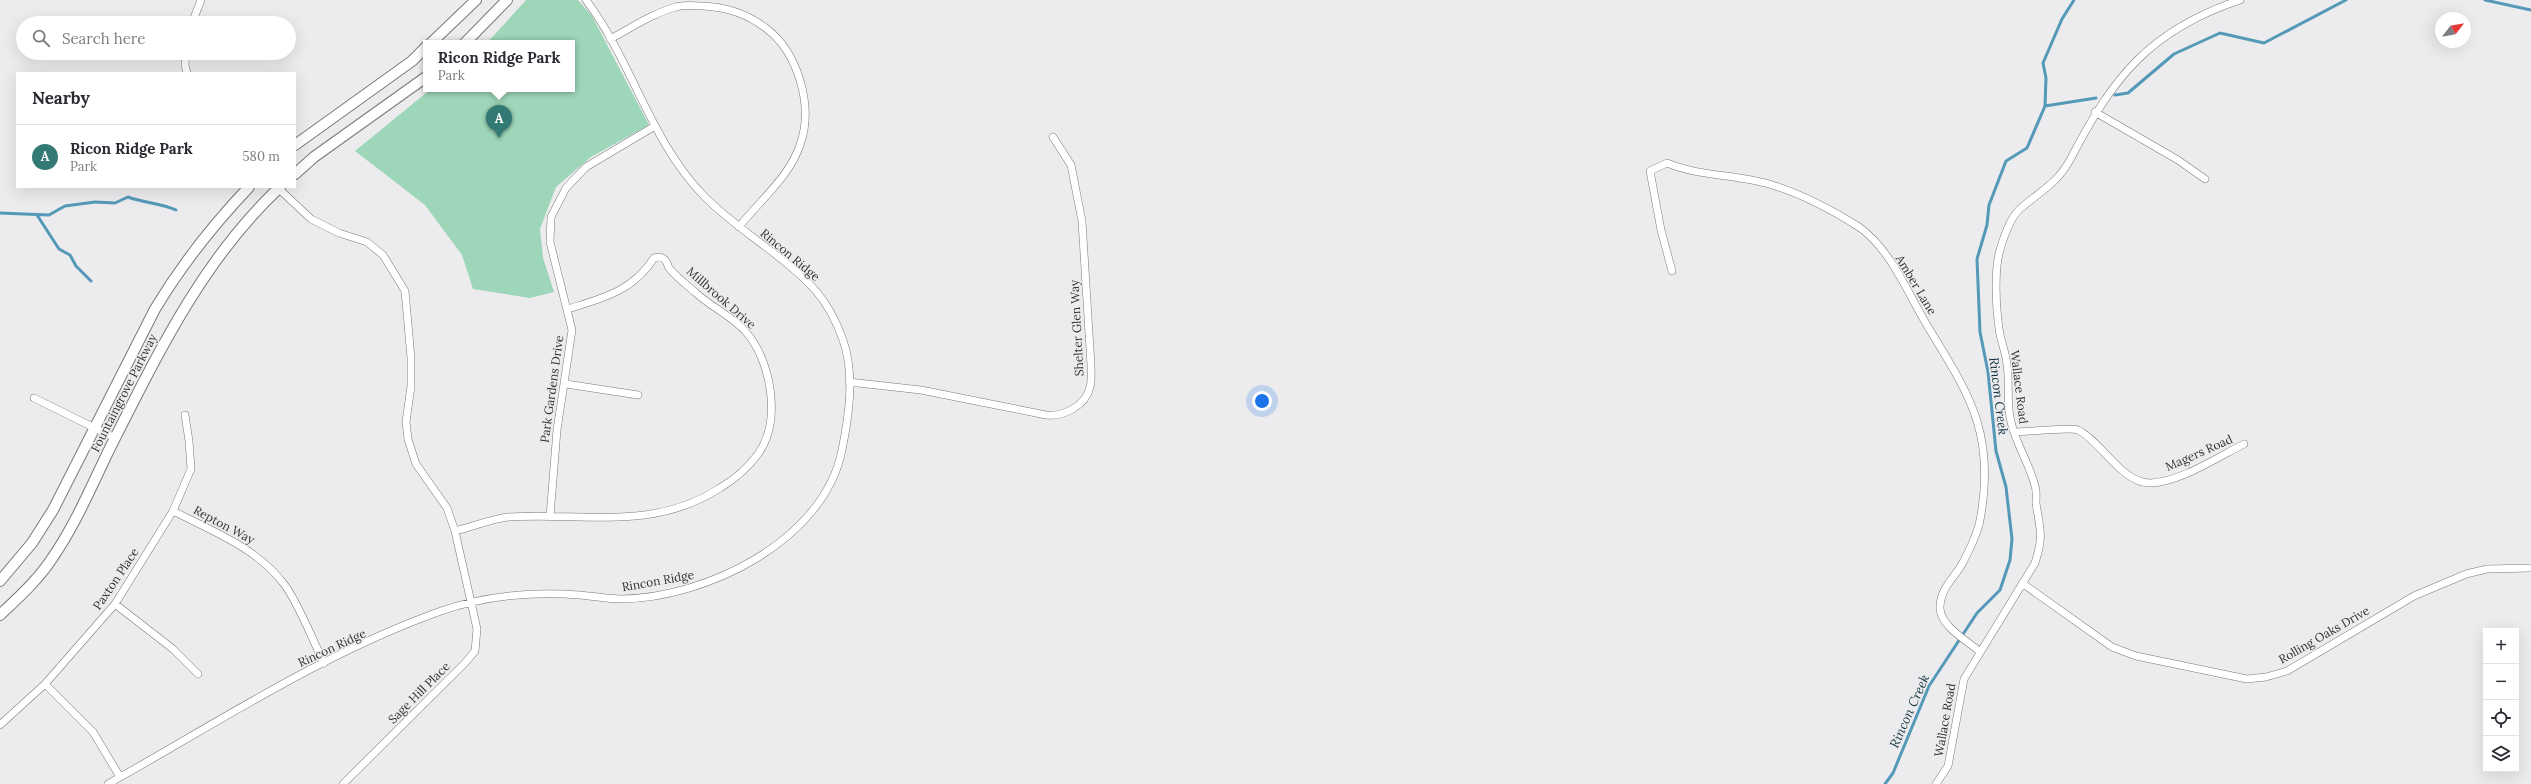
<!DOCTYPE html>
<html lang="en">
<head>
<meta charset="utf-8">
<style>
  :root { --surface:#fff; --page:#f2f2f3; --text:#2b2b33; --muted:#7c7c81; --line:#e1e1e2; --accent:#327a73 }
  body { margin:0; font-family:Lora,serif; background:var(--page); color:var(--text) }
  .controls { position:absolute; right:12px; bottom:12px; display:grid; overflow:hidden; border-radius:0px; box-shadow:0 4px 16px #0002 }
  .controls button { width:36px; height:36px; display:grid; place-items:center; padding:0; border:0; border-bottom:1px solid var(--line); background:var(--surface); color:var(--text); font:20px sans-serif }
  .compass { position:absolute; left:2435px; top:12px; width:36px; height:36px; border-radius:50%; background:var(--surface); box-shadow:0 4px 16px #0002; rotate:59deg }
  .you { position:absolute; left:1262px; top:401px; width:14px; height:14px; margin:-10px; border:3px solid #fff; border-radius:50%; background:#1a73e8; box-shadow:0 0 0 6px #1a73e833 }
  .badge { display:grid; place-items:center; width:26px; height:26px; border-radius:50%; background:var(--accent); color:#fff; font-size:13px; font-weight:700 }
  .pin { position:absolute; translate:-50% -33px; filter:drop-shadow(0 1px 2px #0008) }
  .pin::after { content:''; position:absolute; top:21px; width:14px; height:12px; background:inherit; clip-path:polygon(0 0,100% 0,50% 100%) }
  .popup { position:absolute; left:423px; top:40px; width:152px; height:52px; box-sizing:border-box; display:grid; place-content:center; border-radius:0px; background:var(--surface); filter:drop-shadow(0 1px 3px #0005); font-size:13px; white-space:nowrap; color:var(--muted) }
  .popup b { font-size:15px; color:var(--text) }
  .popup::after { content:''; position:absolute; left:50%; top:100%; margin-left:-8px; border:8px solid transparent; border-top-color:var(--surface) }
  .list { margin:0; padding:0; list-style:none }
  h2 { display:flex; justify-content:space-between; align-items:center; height:52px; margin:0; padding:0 16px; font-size:17px }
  h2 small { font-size:13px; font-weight:400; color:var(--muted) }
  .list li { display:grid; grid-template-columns:26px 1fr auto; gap:12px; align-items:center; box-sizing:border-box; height:64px; padding:0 16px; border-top:1px solid var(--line) }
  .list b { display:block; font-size:15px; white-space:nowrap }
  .list p { margin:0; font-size:13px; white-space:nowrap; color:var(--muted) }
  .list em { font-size:13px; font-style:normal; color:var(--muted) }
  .icon { flex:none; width:22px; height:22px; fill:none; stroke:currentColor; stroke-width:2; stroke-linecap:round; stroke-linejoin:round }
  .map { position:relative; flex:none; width:2531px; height:784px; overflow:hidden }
  .search { position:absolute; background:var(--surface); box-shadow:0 4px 16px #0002; left:16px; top:16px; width:280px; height:44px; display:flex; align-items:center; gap:10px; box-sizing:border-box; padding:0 14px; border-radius:22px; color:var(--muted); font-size:15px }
  .panel { position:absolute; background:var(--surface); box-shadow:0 4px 16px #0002; left:16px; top:72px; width:280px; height:116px; border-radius:0px }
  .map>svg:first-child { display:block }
  .green { fill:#9dd6b8 }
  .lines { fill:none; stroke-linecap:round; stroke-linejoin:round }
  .stream { stroke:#5599b8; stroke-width:3 }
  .street-casing { stroke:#79797a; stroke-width:8 }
  .secondary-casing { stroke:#79797a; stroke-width:12 }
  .street { stroke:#fff; stroke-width:7 }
  .secondary { stroke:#fff; stroke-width:10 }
  .labels { text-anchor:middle; stroke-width:3; stroke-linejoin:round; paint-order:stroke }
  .street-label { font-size:12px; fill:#333; stroke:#ececee }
  .water-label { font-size:13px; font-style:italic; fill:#153543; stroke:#ececee }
</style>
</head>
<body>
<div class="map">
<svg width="2531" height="784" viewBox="0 0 2531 784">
  <rect width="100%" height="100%" fill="#ececee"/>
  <!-- green -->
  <path class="green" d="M 526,0 L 578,0 L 592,16 L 649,125 L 591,157 L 556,187 L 540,229 L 543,258 L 554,292 L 530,298 L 473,289 L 462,255 L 425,205 L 355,151 L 431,89 L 572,89 L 572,43 L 487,43 Z"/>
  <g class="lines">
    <!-- stream -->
    <path class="stream" d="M 2485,0 L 2531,10
      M 2115,95 L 2128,93 L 2174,54 L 2220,33 L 2264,43 L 2346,0
      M 2045,106 L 2096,98
      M 0,213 L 49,215 L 65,206 L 95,202 L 115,203 L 128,197 C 144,203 160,203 176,210
      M 37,215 L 59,249 L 70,255 L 76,266 L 91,281
      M 1885,784 L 1893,773 L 1929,686 L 1977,613 L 2000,590 L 2010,560 L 2012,539 L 2006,487 L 1996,451 L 1988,372 L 1980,332 L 1977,259 L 1987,225 L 1989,205 L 2006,161 L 2027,148 L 2045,106 L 2046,78 L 2043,63 L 2062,19 L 2074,0"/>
    <defs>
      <path id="street" d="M 192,23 L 201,0
        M 610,39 C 631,28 653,13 676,7 C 684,4 695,6 703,6 C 726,7 748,14 767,29 C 798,53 813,105 801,142 C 791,176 760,200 739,227
        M 186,53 L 185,65 L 187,73
        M 2095,112 L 2178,160 L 2205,179
        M 277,187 L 311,219 L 339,233 L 367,242 L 383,255 L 405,291 L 411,358 L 411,386 L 406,422 L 408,439 L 416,464 L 447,508 L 455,531 L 477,629 L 475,651 L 465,663 L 343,784
        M 1672,271 L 1661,230 L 1650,171 L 1667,163 C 1701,177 1737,174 1772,185 C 1802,194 1832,210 1859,227 C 1889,248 1906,289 1924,320 C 1943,353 1966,385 1977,421 C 1987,454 1986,492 1979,525 C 1975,539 1968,553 1961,566 C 1952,580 1939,591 1940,609 C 1942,627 1966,640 1979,651
        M 849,382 L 921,390 L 1046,415 C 1063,417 1086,406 1090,387 C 1092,380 1091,372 1091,365 L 1082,221 L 1071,165 L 1053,137
        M 566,384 L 638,395
        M 34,398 L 115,438
        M 2014,432 C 2025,432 2071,427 2078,430 C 2102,442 2122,484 2151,483 C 2180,482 2218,457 2244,444
        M 173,511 C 212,531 257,548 284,584 C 298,602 313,641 324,663
        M 550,516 L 557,430 L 572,330 L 550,242 L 551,217 L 566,188 L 586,167 L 655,126
        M 455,531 C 472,527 491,519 508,517 C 583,512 652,532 720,488 C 735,479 748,468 758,454 C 782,420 771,361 746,332 C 732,316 711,307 696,293 C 687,285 676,277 669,268 C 668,266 667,262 665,260 C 662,256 658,257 654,258 C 633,291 603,298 568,309
        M 2022,583 L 2112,647 L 2136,656 L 2247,679 L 2266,677 L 2287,671 L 2414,596 L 2466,574 L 2487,569 L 2531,568
        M 115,604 L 173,649 L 198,674
        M 45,684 L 93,732 L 120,777
        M 0,725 L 45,684 L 115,604 L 173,511 L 191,469 L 189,441 L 185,415
        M 108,784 C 217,723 323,653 441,611 C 484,596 534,591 579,595 C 593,596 607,599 621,599 C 706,598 824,541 842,450 C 849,416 855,374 843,340 C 837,323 828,305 816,291 C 784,255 738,231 704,196 C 650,141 632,61 586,0
        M 1936,784 L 1948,766 L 1964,679 L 2035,563 C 2044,535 2040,530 2036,503 C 2036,498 2037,491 2035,486 C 2030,465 2016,444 2011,422 C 2006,403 2010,384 2007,365 C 2006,352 2000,340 1999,328 C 1996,308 1994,269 2000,250 C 2004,236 2010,217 2021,208 C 2042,190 2058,183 2071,158 C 2113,77 2150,30 2240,0"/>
      <path id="secondary" d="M 431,43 L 476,0
        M 465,43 L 507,0
        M 295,145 L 412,61 L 426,47
        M 295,174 L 314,157 L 426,77
        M 0,581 L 32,543 L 53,510 L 155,309 C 182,264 213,225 249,187
        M 0,615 C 19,597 39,579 53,557 C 79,519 95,477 116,436 C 161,347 206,256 280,187"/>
    </defs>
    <!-- street casing -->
    <use href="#street" class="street-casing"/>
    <!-- secondary casing -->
    <use href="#secondary" class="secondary-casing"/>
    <!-- street -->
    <use href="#street" class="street"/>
    <!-- secondary -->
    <use href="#secondary" class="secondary"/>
  </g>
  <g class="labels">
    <!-- street labels -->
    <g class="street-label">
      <text transform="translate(790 255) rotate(40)" y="4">Rincon Ridge</text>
      <text transform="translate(1916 285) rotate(59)" y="4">Amber Lane</text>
      <text transform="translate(721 298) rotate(41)" y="4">Millbrook Drive</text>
      <text transform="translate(1077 328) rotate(-93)" y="4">Shelter Glen Way</text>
      <text transform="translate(2019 387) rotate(83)" y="4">Wallace Road</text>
      <text transform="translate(552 389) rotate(-82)" y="4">Park Gardens Drive</text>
      <text transform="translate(124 393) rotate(-63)" y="4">Fountaingrove Parkway</text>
      <text transform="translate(2199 453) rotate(-24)" y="4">Magers Road</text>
      <text transform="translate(224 525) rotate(28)" y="4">Repton Way</text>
      <text transform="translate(116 579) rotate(-56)" y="4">Paxton Place</text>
      <text transform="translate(658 581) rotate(-10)" y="4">Rincon Ridge</text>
      <text transform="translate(2324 635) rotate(-30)" y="4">Rolling Oaks Drive</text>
      <text transform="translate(332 648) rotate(-25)" y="4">Rincon Ridge</text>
      <text transform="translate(419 693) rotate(-45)" y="4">Sage Hill Place</text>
      <text transform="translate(1945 720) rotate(-80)" y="4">Wallace Road</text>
    </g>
    <!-- water labels -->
    <g class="water-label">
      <text transform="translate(1999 396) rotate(83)" y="5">Rincon Creek</text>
      <text transform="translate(1909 711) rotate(-66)" y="5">Rincon Creek</text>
    </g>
  </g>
</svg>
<div class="controls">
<button>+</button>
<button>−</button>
<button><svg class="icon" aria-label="locate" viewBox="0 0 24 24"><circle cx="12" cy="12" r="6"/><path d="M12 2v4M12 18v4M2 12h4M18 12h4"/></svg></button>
<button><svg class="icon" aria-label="layers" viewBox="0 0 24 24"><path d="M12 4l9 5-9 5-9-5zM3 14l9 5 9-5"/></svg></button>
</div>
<svg class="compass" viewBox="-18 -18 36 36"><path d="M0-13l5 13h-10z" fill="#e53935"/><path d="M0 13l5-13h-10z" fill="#7c7c81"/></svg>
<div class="you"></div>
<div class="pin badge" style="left:499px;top:138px">A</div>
<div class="popup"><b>Ricon Ridge Park</b>Park</div>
<div class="search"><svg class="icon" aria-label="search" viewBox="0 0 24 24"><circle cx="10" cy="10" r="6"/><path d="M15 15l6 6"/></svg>Search here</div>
<section class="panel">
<h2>Nearby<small></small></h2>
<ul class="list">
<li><span class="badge">A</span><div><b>Ricon Ridge Park</b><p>Park</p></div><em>580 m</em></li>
</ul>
</section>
</div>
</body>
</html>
